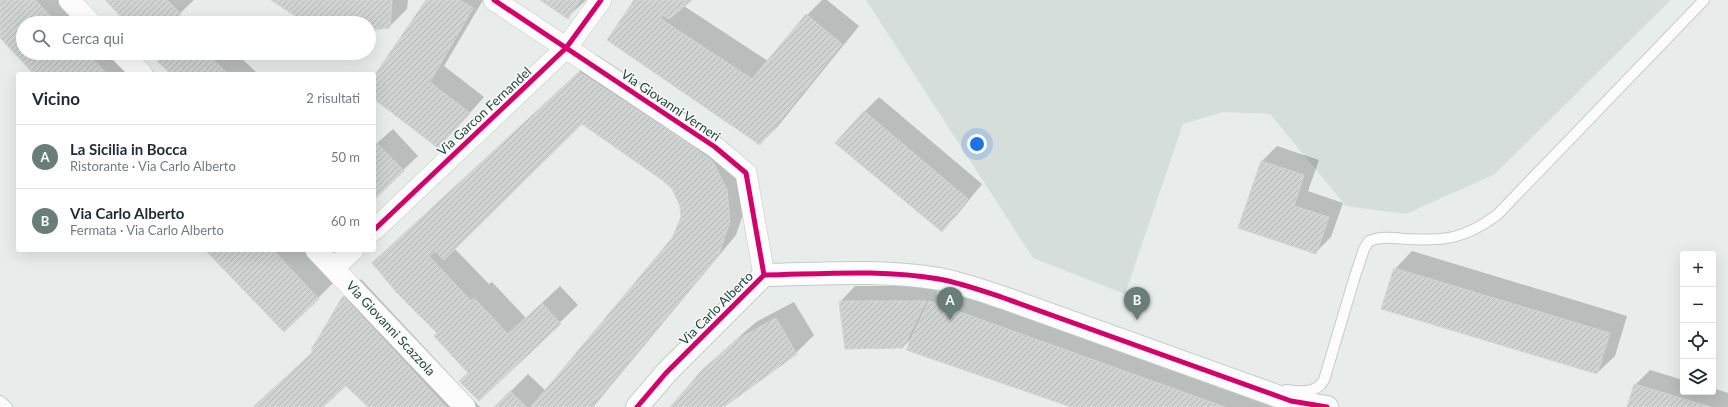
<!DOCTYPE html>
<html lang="it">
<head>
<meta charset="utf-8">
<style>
  :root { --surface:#fff; --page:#f6f6f7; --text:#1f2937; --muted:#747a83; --line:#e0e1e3; --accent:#697e78 }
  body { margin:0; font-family:Lato,sans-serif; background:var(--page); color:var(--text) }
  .controls { position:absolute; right:12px; bottom:12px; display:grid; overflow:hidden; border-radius:4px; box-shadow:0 4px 16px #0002 }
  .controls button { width:36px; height:36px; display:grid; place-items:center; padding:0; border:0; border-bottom:1px solid var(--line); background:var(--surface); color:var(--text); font:20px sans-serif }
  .you { position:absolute; left:977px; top:144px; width:14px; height:14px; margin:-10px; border:3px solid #fff; border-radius:50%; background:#1a73e8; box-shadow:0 0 0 6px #1a73e833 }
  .badge { display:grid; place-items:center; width:26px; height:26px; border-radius:50%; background:var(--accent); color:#fff; font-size:13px; font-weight:700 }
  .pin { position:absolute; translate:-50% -33px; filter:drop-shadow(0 1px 2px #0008) }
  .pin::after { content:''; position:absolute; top:21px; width:14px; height:12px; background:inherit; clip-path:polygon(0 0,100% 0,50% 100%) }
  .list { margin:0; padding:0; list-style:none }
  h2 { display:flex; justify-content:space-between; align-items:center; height:52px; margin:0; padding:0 16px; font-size:17px }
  h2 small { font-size:13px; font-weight:400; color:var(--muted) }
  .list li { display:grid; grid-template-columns:26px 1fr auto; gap:12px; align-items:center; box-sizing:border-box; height:64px; padding:0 16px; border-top:1px solid var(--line) }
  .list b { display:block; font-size:15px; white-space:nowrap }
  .list p { margin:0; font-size:13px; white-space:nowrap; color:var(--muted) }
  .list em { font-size:13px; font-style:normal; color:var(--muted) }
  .icon { flex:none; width:22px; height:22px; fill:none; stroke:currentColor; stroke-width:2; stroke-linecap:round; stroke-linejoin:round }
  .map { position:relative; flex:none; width:1728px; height:407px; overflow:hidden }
  .search { position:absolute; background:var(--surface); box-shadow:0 4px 16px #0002; left:16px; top:16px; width:360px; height:44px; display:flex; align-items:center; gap:10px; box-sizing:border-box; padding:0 14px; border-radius:22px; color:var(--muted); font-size:15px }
  .panel { position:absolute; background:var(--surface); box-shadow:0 4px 16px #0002; left:16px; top:72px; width:360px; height:180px; border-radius:4px }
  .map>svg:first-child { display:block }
  .built { fill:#d6dedb }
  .shadow { fill:#0003 }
  .building { fill:url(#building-hatch); stroke:#d1d6d4 }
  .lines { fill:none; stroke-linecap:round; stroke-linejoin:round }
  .lane-casing { stroke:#c5cac8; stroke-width:12 }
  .street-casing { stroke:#c5cac8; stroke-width:22 }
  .secondary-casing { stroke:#c3cbc8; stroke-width:24 }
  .lane { stroke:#fcfcfc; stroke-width:10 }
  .street { stroke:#fcfcfc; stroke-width:21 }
  .secondary { stroke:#fcfcfc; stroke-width:22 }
  .cycleway-casing { stroke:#f7fbf9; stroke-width:8 }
  .cycleway { stroke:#d6006c; stroke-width:5 }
  .labels { text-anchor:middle; stroke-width:3; stroke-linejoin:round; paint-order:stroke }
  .street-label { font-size:13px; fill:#24423a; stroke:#f7fbf9 }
</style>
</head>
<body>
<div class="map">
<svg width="1728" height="407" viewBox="0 0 1728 407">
  <defs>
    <pattern id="building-hatch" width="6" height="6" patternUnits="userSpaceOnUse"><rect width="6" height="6" fill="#cfd4d2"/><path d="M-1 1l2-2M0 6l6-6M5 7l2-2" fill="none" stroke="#b2b7b5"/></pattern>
  </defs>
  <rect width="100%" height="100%" fill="#e8edeb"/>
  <!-- built -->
  <path class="built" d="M 866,0 L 1671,0 L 1495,174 L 1406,214 L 1346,206 L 1270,114 L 1223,112 L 1183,124 L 1125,294 L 1033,258 Z"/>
  <!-- shadow -->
  <path class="shadow" d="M 0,0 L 69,0 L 92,23 L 23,23 L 23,53 L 121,53 L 141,74 L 36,74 L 0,37 Z
    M 106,0 L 194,0 L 170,23 L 129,23 Z
    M 272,0 L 408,0 L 407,9 L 389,27 L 377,28 L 369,41 L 369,23 L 308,23 Z
    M 427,0 L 483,0 L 444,66 L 484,97 L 453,132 L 374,97 L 374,78 Z
    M 542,0 L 586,0 L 568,17 Z
    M 636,0 L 691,0 L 684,6 L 768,61 L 807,15 L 822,0 L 827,0 L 859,26 L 778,126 L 760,144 Z
    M 200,18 L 205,23 L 195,23 Z
    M 166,53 L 236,53 L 258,74 L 172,74 Z
    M 597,55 L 709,128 L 730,145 L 744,172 L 747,203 L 736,235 L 593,407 L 495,407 L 528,374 L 546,391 L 673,239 L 682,218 L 681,206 L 673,188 L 663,179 L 581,123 L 454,248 L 489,284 L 492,282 L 526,318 L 560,286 L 578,305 L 479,400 L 469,372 L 438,332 L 391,246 Z
    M 879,97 L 982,184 L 957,215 L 942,230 L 864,112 Z
    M 393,129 L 418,156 L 374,198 L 374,146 Z
    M 1277,146 L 1319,160 L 1308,191 L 1343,203 L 1331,237 L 1316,252 L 1240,227 L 1262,161 Z
    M 206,250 L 306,250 L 335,281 L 318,298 Z
    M 1412,251 L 1627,316 L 1615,356 L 1597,373 L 1395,269 Z
    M 361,279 L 480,407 L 370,407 L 346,384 L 322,407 L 253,407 L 314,351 L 312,350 L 344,297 Z
    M 947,284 L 1290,407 L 1074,407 L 913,337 L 903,347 L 841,301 L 855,286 L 940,286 L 936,295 Z
    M 794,302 L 814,335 L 796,353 L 721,407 L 671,407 L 722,352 L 756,322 Z
    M 1650,370 L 1683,380 L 1683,392 L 1713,392 L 1713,388 L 1728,393 L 1728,407 L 1628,407 L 1635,385 Z"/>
  <!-- building -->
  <path class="building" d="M 0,0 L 35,0 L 57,23 L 23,23 L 23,53 L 87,53 L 107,74 L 34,74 L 0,38 Z
    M 105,0 L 167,0 L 181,14 L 172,23 L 127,23 Z
    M 271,0 L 392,0 L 390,28 L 369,30 L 369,23 L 306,23 Z
    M 426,0 L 460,0 L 473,8 L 430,82 L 470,113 L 438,148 L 374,99 L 374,76 Z
    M 540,0 L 580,0 L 568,19 Z
    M 634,0 L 692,0 L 669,19 L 663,15 L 661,19 L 752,79 L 806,14 L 842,44 L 760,145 L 607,40 Z
    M 164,53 L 206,53 L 228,74 L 171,74 L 157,61 Z
    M 326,53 L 357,53 L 355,56 L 327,57 Z
    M 579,72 L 691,145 L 713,162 L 727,190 L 730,221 L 719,254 L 591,407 L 531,407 L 672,238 L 681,217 L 680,206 L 672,189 L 662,180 L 582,124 L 444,260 L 435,251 L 429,256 L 471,301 L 474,298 L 508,334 L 542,303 L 561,324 L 479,401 L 459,381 L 468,373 L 434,336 L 437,333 L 397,293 L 372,263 Z
    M 864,111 L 968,199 L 942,232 L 835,143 Z
    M 377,143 L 404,171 L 374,200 L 374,146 Z
    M 1261,161 L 1304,175 L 1294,206 L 1329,217 L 1316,254 L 1238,228 Z
    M 205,250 L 273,250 L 319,299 L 284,332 Z
    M 1394,268 L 1610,333 L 1597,374 L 1381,309 Z
    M 343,296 L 446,407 L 368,407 L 346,386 L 323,407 L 253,407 L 313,352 L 311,350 Z
    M 839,301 L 926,301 L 903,348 L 845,349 Z
    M 929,301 L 1225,407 L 1071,407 L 906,350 Z
    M 776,318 L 797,354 L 724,407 L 722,403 L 719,407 L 670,407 L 703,369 L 738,339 Z
    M 1634,384 L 1711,407 L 1627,407 Z
    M 510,391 L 527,407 L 494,407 Z"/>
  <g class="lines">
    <defs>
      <path id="lane" d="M 1286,390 C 1301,392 1316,394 1324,380 L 1355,276 L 1364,249 L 1369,241 C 1381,236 1394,238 1406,239 C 1446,241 1464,239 1497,215 L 1704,0
        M 0,401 L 7,407"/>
      <path id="street" d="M 69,0 L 91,23
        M 494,0 L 715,147 L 746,173 L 764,275
        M 121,53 L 142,74
        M 374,230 L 566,48 L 601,0
        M 316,250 L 465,407
        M 334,268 L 353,250"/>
      <path id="secondary" d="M 637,407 L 666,373 L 764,275 C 822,274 882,269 939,279 C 961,283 983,291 1004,298 L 1291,401 L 1327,407"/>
    </defs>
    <!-- lane casing -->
    <use href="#lane" class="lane-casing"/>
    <!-- street casing -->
    <use href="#street" class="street-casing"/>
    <!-- secondary casing -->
    <use href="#secondary" class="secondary-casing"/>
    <!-- lane -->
    <use href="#lane" class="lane"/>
    <!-- street -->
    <use href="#street" class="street"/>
    <!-- secondary -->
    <use href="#secondary" class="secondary"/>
    <defs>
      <path id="cycleway" d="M 494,0 L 715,147 L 746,173 L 764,275
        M 374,230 L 566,48 L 601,0
        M 637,407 L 666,373 L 764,275 C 822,274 882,269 939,279 C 961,283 983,291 1004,298 L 1291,401 L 1327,407"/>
    </defs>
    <!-- cycleway casing -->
    <use href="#cycleway" class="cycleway-casing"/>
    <!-- cycleway -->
    <use href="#cycleway" class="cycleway"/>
  </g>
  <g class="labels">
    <!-- street labels -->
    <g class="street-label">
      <text transform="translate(671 105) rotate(34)" y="5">Via Giovanni Verneri</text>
      <text transform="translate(484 111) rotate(-43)" y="5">Via Garcon Fernandel</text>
      <text transform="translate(716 308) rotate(-45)" y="5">Via Carlo Alberto</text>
      <text transform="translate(391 328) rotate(47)" y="5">Via Giovanni Scazzola</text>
    </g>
  </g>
</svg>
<div class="controls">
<button>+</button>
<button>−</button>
<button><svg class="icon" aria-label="locate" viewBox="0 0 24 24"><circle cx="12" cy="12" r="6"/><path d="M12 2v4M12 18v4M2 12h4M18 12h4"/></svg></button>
<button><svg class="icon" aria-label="layers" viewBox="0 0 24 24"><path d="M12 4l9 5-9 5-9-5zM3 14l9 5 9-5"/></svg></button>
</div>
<div class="you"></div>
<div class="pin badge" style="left:950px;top:320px">A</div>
<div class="pin badge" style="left:1137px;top:320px">B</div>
<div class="search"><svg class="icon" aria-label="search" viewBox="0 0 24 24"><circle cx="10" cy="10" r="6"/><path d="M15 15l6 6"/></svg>Cerca qui</div>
<section class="panel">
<h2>Vicino<small>2 risultati</small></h2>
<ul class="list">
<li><span class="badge">A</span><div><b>La Sicilia in Bocca</b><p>Ristorante · Via Carlo Alberto</p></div><em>50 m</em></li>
<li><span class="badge">B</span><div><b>Via Carlo Alberto</b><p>Fermata · Via Carlo Alberto</p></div><em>60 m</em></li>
</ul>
</section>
</div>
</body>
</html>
